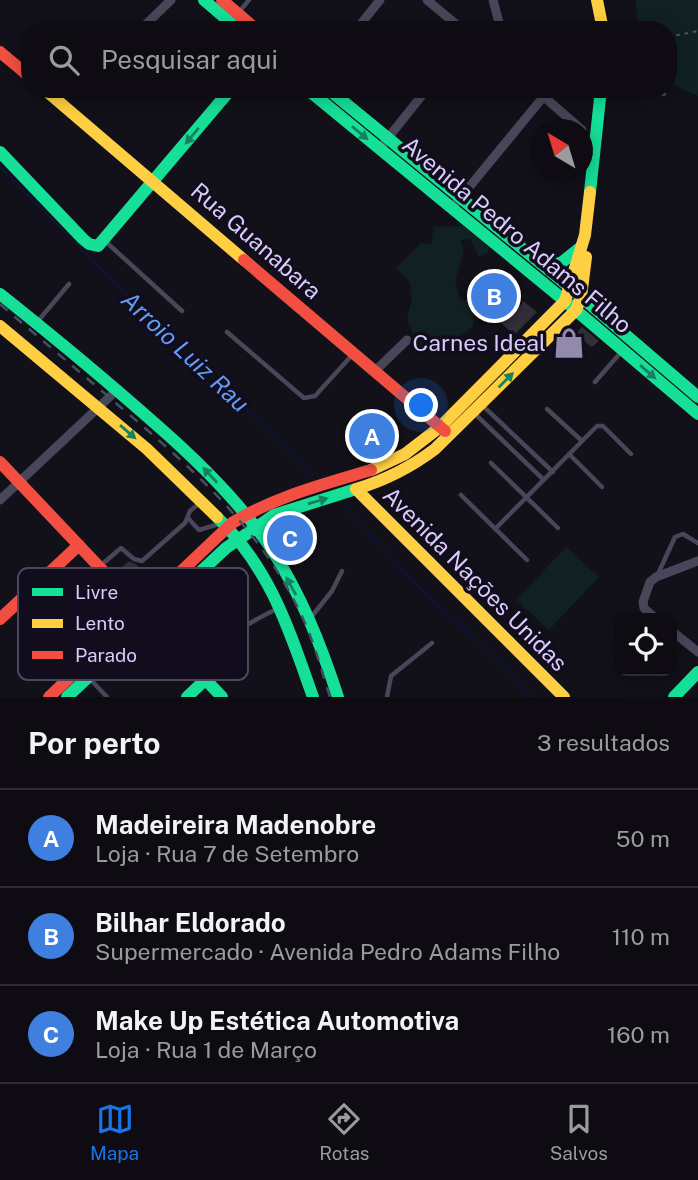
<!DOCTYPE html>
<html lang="pt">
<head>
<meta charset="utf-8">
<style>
  :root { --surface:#0e0c12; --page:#1c1a20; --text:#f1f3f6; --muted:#9b9b9f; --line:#2e2c32; --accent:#1a73e8 }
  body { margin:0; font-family:"Public Sans",sans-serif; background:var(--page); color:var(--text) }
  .controls { position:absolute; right:21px; bottom:21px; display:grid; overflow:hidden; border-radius:14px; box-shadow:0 4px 18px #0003 }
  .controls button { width:63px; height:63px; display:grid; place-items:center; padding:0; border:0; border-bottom:2px solid var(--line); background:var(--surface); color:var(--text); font:35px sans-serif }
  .compass { position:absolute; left:530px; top:119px; width:63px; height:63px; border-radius:50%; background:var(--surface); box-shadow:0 4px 18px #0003; rotate:322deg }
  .you { position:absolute; left:422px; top:406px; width:24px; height:24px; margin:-18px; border:5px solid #fff; border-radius:50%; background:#1a73e8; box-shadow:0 0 0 10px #1a73e833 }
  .badge { display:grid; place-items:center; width:46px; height:46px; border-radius:50%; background:var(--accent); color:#fff; font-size:23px; font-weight:700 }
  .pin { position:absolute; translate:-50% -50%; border:4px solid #fff; box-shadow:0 2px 7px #0006 }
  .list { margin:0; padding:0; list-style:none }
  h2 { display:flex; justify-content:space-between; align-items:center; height:91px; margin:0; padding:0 28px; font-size:30px }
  h2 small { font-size:23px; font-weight:400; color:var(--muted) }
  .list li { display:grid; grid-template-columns:46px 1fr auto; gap:21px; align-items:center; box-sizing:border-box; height:98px; padding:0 28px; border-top:2px solid var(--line) }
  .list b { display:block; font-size:26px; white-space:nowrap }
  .list p { margin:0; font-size:23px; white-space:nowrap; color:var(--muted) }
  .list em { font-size:23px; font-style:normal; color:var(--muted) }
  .icon { flex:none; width:38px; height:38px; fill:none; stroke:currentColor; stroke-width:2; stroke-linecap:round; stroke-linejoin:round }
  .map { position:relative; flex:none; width:698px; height:697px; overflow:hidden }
  .search { position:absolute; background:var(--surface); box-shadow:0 4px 18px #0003; left:21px; right:21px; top:21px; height:77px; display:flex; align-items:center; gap:18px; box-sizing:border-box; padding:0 24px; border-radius:28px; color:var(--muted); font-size:26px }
  .sheet { height:385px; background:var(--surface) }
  nav { display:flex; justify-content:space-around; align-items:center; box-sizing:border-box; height:98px; border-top:2px solid var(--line); background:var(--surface); font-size:19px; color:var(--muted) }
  nav a { display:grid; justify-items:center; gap:4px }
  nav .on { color:var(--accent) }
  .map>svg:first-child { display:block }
  .green { fill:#102023 }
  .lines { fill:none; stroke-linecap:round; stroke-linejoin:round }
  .stream { stroke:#0d1533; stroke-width:2.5 }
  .building { fill:#312e3a }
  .path { stroke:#4d5764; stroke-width:2; stroke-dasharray:3.5 5; stroke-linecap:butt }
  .lane { stroke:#484659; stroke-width:4.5 }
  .street { stroke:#484659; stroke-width:9 }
  .fast { stroke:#16e098; stroke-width:12 }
  .slow { stroke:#ffcf43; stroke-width:12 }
  .jam { stroke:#f24e42; stroke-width:12 }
  .rail { stroke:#425161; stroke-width:2.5; stroke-dasharray:10 9; stroke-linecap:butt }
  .oneway { fill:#148160 }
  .labels { text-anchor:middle; stroke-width:7; stroke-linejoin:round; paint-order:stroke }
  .street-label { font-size:23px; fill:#d7ccfb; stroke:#110d1c }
  .poi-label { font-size:23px; fill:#d7ccfb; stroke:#110d1c; text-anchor:end }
  .water-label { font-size:24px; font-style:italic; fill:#629df3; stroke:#110d1c }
  .key { fill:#110d1c; stroke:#4c465f; stroke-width:2 }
  .key-label { font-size:19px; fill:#d7ccfb }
</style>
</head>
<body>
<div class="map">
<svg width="698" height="697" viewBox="0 0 698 697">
  <rect width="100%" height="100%" fill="#121018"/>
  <!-- green -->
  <path class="green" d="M 635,0 L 698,0 L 698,96 L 668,82 L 668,30 L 639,30 Z
    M 464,225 L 489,245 L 488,253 L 479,257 L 470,239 L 461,240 L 464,252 L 455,280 L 460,299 L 477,305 L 473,315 L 474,326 L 433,355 L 417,348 L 407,318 L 412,299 L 410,283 L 396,268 L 421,243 L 431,244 L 434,226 L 450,227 Z
    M 566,547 L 599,577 L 549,630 L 516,600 Z"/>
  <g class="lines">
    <!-- stream -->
    <path class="stream" d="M 0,167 L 148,317 L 174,349 L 207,371 L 313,475
      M 344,507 L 419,587 L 512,674 L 531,697"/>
  </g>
  <!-- building -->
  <path class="building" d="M 523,301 L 537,312 L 514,335 L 494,316 L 506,320 L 511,310 L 514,312 L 521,305 Z
    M 582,327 L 599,341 L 592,347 L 584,341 L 574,351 L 566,343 Z
    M 129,561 L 137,565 L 152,581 L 141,591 L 120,569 Z"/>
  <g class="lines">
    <!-- path -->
    <path class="path" d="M 668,37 L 698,31"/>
    <!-- lane -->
    <path class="lane" d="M 238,13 L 249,0
      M 652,89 L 664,94
      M 105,241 L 182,311
      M 38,321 L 69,284
      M 227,332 L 304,398 L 315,396 L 353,354
      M 595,382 L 622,351
      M 482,405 L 553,472
      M 547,409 L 582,441
      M 474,413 L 544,480
      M 569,454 L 602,487
      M 491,463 L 558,528
      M 461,495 L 527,560
      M 188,518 L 199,530 L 219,524
      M 495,529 L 597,426 L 603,426 L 631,454
      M 100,566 L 121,548 L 134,559 L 142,561 L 185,523 L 190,511 L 201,502
      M 657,576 L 675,537 L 683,534 L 698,543
      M 312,616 L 332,591 L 342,571
      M 198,670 C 224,639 242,625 279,608
      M 89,678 L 107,697
      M 387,697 L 391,676 L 432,643"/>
    <!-- street -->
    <path class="street" d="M 427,0 L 463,30
      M 493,0 L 501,30
      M 140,30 L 171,0
      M 356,30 L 380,0
      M 535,89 L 582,130
      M 384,143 L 427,89
      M 452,208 L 544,96
      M 375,371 L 407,340
      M 0,500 L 118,389
      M 655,618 L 644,608 L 643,602 L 650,582 L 656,577 L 698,561
      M 672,631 L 698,652"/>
    <!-- fast -->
    <path class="fast" d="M 204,0 L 239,30
      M 307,89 L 565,301 L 698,414
      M 328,89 L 579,295 L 698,397
      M 0,152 L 83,239 L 89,244 L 98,246 L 231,89
      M 590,192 L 601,89
      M 541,264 L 561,263 L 581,247
      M 0,294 C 54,337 107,381 159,427 C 200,463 240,502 270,547 C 301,594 321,645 338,697
      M 217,517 C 271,570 288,627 313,697
      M 149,620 L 222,697
      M 67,697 L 226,548 L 274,515 L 356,489
      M 187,697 L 206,679
      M 674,697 L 698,672"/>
    <!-- slow -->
    <path class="slow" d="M 597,0 L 603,30
      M 44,89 L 244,260
      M 0,326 L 147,449 L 217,517
      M 371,470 L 405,454 L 440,427 L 565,301 L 585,235 L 590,192
      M 356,489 C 386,480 410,468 435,449 L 576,310 L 581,297 L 586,257
      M 357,490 L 564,697"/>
    <!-- jam -->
    <path class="jam" d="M 222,0 L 257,30
      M 0,52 L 30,77
      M 244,260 L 445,431
      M 0,462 L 140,610
      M 0,619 L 79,545
      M 49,697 L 232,523 C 277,496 321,485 371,470"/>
    <!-- rail -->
    <path class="rail" d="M 0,304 C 39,338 79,371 118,405 C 191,467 264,531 304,621 C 315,645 322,672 330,697"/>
  </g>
  <!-- one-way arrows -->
  <defs><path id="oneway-solid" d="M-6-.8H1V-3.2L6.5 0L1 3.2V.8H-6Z" transform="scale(1.75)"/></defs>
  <g class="oneway">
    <use href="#oneway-solid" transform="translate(360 133) rotate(40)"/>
    <use href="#oneway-solid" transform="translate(192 136) rotate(130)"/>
    <use href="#oneway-solid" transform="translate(648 372) rotate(41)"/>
    <use href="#oneway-solid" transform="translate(506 380) rotate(-45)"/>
    <use href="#oneway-solid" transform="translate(128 432) rotate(41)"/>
    <use href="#oneway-solid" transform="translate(210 475) rotate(-133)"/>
    <use href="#oneway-solid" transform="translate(318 501) rotate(-16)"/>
    <use href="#oneway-solid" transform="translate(291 586) rotate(-119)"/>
  </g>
  <!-- icons -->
  <defs>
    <symbol id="shop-bare" viewBox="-9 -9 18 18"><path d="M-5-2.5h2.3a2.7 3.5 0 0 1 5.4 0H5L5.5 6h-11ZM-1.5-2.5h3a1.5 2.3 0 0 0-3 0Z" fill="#928aac" stroke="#110d1c" stroke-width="2.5" paint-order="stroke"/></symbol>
  </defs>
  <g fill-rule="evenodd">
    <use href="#shop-bare" x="547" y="321" width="44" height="44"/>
  </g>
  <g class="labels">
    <!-- street labels -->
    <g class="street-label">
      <text transform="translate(517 235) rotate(40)" y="8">Avenida Pedro Adams Filho</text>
      <text transform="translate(256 241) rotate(41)" y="8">Rua Guanabara</text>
      <text transform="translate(475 579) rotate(45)" y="8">Avenida Nações Unidas</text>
    </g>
    <!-- poi labels -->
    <g class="poi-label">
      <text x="546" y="351">Carnes Ideal</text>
    </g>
    <!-- water labels -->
    <g class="water-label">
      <text transform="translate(185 352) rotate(43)" y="8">Arroio Luiz Rau</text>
    </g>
  </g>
  <!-- legend -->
  <rect x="18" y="568" width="230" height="112" rx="10" class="key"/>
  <rect x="32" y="588" width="31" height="8" fill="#16e098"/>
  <rect x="32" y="619" width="31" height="9" fill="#ffcf43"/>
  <rect x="32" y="651" width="31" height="8" fill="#f24e42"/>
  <g class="key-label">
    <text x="75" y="599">Livre</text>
    <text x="75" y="630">Lento</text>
    <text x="75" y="662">Parado</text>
  </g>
</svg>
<div class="controls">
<button><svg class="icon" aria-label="locate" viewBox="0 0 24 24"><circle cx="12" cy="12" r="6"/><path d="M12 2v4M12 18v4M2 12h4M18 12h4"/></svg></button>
</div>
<svg class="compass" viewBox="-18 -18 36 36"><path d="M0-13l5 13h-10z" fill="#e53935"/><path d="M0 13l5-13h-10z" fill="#9b9b9f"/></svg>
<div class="you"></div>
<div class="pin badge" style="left:372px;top:436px;background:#3f7fe0">A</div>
<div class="pin badge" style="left:494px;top:296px;background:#3f7fe0">B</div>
<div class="pin badge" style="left:290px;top:538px;background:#3f7fe0">C</div>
<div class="search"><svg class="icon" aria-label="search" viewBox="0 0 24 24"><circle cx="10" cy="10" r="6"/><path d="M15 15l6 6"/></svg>Pesquisar aqui</div>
</div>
<section class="sheet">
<h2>Por perto<small>3 resultados</small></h2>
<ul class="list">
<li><span class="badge" style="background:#3f7fe0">A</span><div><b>Madeireira Madenobre</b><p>Loja · Rua 7 de Setembro</p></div><em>50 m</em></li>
<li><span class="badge" style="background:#3f7fe0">B</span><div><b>Bilhar Eldorado</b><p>Supermercado · Avenida Pedro Adams Filho</p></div><em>110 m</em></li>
<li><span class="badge" style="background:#3f7fe0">C</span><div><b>Make Up Estética Automotiva</b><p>Loja · Rua 1 de Março</p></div><em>160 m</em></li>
</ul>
</section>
<nav>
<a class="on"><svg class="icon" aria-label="map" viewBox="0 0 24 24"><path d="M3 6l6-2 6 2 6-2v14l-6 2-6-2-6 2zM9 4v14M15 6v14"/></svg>Mapa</a>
<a><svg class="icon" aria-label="directions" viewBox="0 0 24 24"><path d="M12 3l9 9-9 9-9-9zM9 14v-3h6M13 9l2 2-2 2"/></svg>Rotas</a>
<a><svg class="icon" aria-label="saved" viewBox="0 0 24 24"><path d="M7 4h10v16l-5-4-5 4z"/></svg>Salvos</a>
</nav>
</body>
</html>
